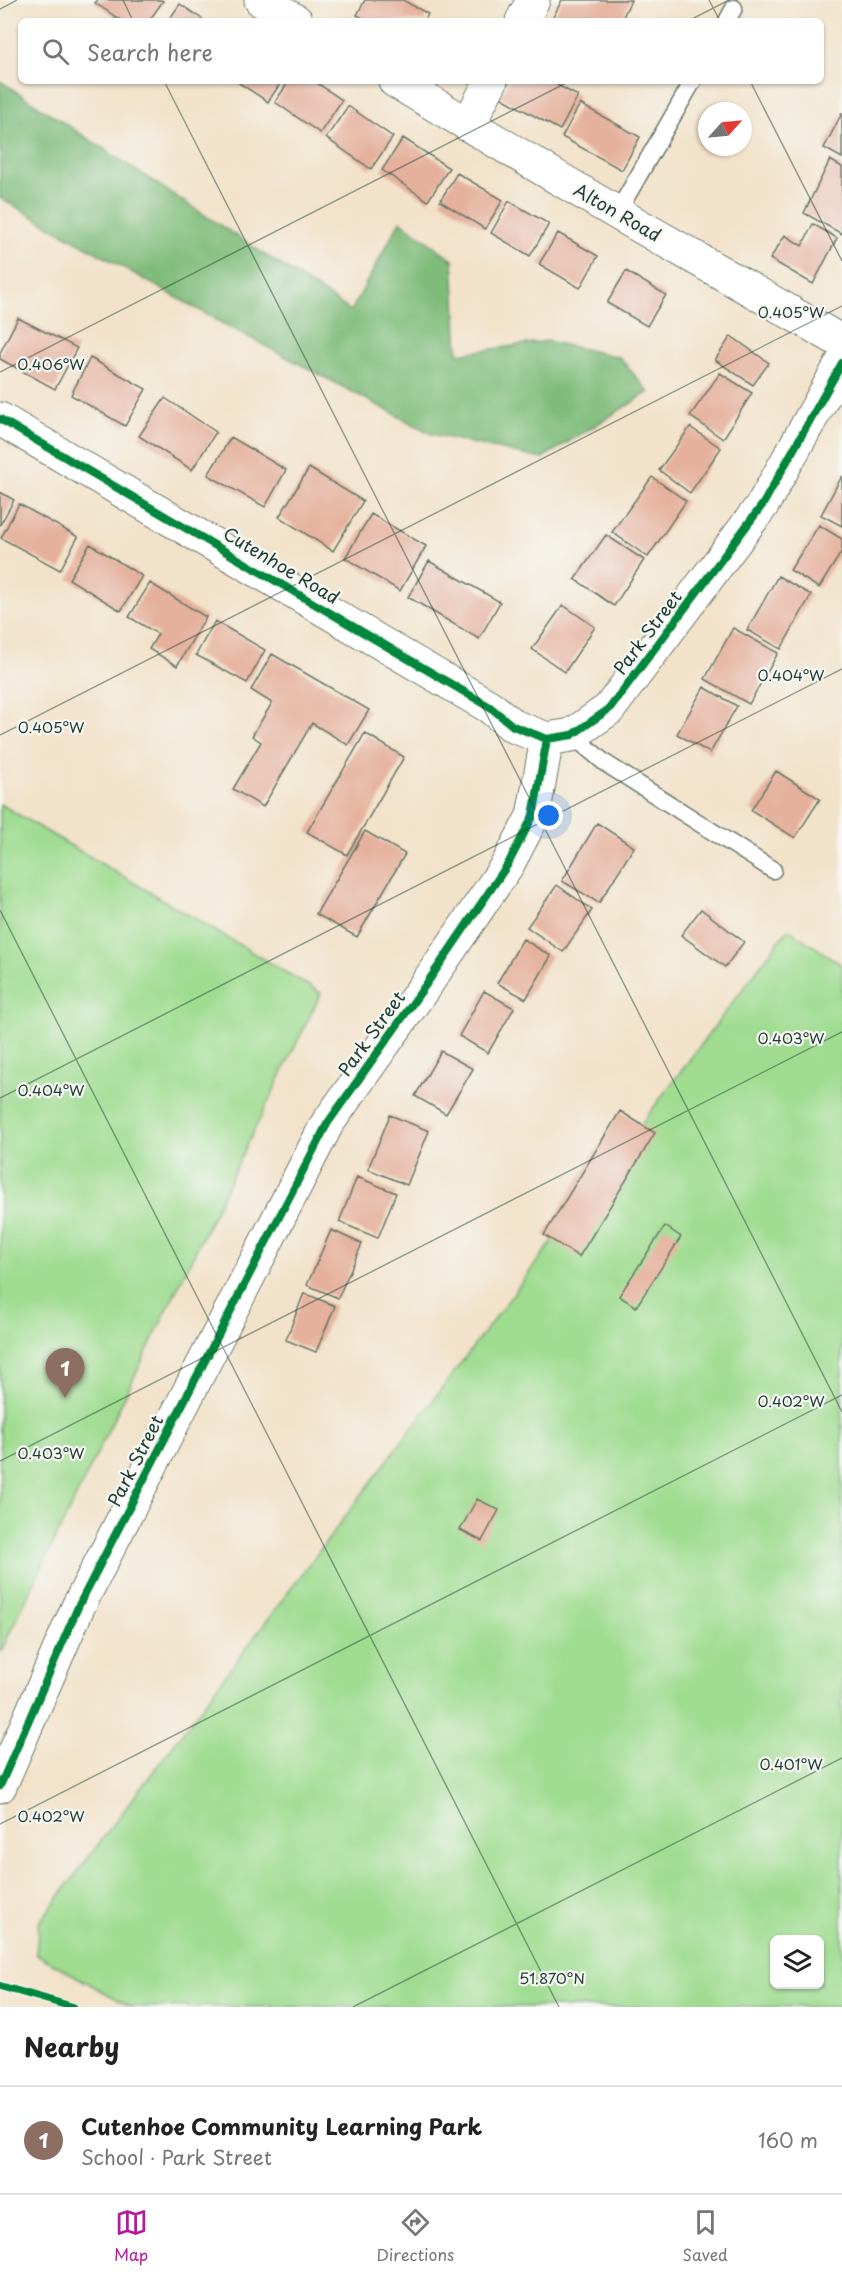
<!DOCTYPE html>
<html lang="en">
<head>
<meta charset="utf-8">
<style>
  :root { --surface:#fff; --page:#f2f2f2; --text:#222; --muted:#767676; --line:#e0e0e0; --accent:#b5179e }
  body { margin:0; font-family:"Playpen Sans",sans-serif; background:var(--page); color:var(--text) }
  .controls { position:absolute; right:18px; bottom:18px; display:grid; overflow:hidden; border-radius:9px; box-shadow:0 2px 4px #0004 }
  .controls button { width:54px; height:54px; display:grid; place-items:center; padding:0; border:0; border-bottom:2px solid var(--line); background:var(--surface); color:var(--text); font:30px sans-serif }
  .compass { position:absolute; left:698px; top:102px; width:54px; height:54px; border-radius:50%; background:var(--surface); box-shadow:0 2px 4px #0004; rotate:63deg }
  .you { position:absolute; left:549px; top:816px; width:21px; height:21px; margin:-15px; border:4px solid #fff; border-radius:50%; background:#1a73e8; box-shadow:0 0 0 9px #1a73e833 }
  .badge { display:grid; place-items:center; width:39px; height:39px; border-radius:50%; background:var(--accent); color:#fff; font-size:20px; font-weight:700 }
  .pin { position:absolute; translate:-50% -50px; filter:drop-shadow(0 2px 3px #0008) }
  .pin::after { content:''; position:absolute; top:32px; width:21px; height:18px; background:inherit; clip-path:polygon(0 0,100% 0,50% 100%) }
  .list { margin:0; padding:0; list-style:none }
  h2 { display:flex; justify-content:space-between; align-items:center; height:78px; margin:0; padding:0 24px; font-size:26px }
  h2 small { font-size:20px; font-weight:400; color:var(--muted) }
  .list li { display:grid; grid-template-columns:39px 1fr auto; gap:18px; align-items:center; box-sizing:border-box; height:108px; padding:0 24px; border-top:2px solid var(--line) }
  .list b { display:block; font-size:22px; white-space:nowrap }
  .list p { margin:0; font-size:20px; white-space:nowrap; color:var(--muted) }
  .list em { font-size:20px; font-style:normal; color:var(--muted) }
  .icon { flex:none; width:33px; height:33px; fill:none; stroke:currentColor; stroke-width:2; stroke-linecap:round; stroke-linejoin:round }
  .map { position:relative; flex:none; width:842px; height:2007px; overflow:hidden }
  .search { position:absolute; background:var(--surface); box-shadow:0 2px 4px #0004; left:18px; right:18px; top:18px; height:66px; display:flex; align-items:center; gap:15px; box-sizing:border-box; padding:0 21px; border-radius:9px; color:var(--muted); font-size:22px }
  .sheet { height:186px; background:var(--surface) }
  nav { display:flex; justify-content:space-around; align-items:center; box-sizing:border-box; height:84px; border-top:2px solid var(--line); background:var(--surface); font-size:16px; color:var(--muted) }
  nav a { display:grid; justify-items:center; gap:3px }
  nav .on { color:var(--accent) }
  .map>svg:first-child { display:block }
  .green { fill:#9fdc90; stroke:#5f8c62; stroke-width:1.5; fill-rule:evenodd }
  .forest { fill:#7fbc7a; stroke:#4f7c57; stroke-width:1.5 }
  .building { fill:#e5b19c }
  .lines { fill:none; stroke-linecap:round; stroke-linejoin:round }
  .service-casing { stroke:#697768; stroke-width:19 }
  .minor-casing { stroke:#697768; stroke-width:35 }
  .tertiary-casing { stroke:#697768; stroke-width:35 }
  .service { stroke:#fff; stroke-width:16 }
  .minor { stroke:#fff; stroke-width:33 }
  .tertiary { stroke:#fff; stroke-width:33 }
  .cycleway-casing { stroke:#f6f6f2; stroke-width:11 }
  .cycleway { stroke:#00873e; stroke-width:8 }
  .ticks { fill:none; stroke:#1f3d34; stroke-width:1.5; stroke-opacity:0.45 }
  .labels { text-anchor:middle; stroke-width:4.5; stroke-linejoin:round; paint-order:stroke }
  .street-label { font-size:18px; fill:#1f3d34; stroke:#f6f6f2 }
  .ticks-label { font-size:15px; text-anchor:middle; fill:#1f3d34; stroke:#f6f6f2; stroke-width:4.5; stroke-linejoin:round; paint-order:stroke }
</style>
</head>
<body>
<div class="map">
<svg width="842" height="2007" viewBox="0 0 842 2007">
  <rect width="100%" height="100%" fill="#f6f6f2"/>
  <filter id="ink" filterUnits="userSpaceOnUse"><feTurbulence type="fractalNoise" baseFrequency=".0167" numOctaves="2"/><feDisplacementMap in="SourceGraphic" scale="12" xChannelSelector="R" yChannelSelector="G"/><feConvolveMatrix kernelMatrix="1 2 1 2 8 2 1 2 1" color-interpolation-filters="sRGB"/></filter>
  <filter id="wash" filterUnits="userSpaceOnUse"><feTurbulence type="fractalNoise" baseFrequency=".008" numOctaves="4" result="noise"/><feDisplacementMap in="SourceGraphic" scale="24" xChannelSelector="R" yChannelSelector="G"/><feGaussianBlur stdDeviation="1.35" result="paint"/><feColorMatrix in="noise" values="0 0 0 0 0 0 0 0 0 0 0 0 0 0 0 0 0 1.4 0 .05"/><feComposite in="paint" operator="in"/></filter>
  <g filter="url(#wash)">
    <rect width="100%" height="100%" fill="#f2e2c9"/>
    <!-- green -->
    <path class="green" d="M 0,804 L 321,993 L 0,1653 Z
      M 788,929 L 842,965 L 842,2007 L 131,2007 L 36,1954 L 39,1923 ZM 774,1940 L 820,1940 L 820,1984 L 774,1984 Z"/>
    <!-- forest -->
    <path class="forest" d="M 0,81 L 351,311 L 400,221 L 453,260 L 458,354 L 547,341 L 619,357 L 649,392 L 541,459 L 432,434 L 222,323 L 0,198 Z"/>
    <g id="blocks">
      <!-- building -->
      <path class="building" d="M 98,0 L 161,0 L 163,1 L 149,21 L 122,21 L 95,3 Z
        M 365,0 L 403,0 L 428,14 L 424,21 L 368,21 L 357,15 Z
        M 562,0 L 631,0 L 621,21 L 551,21 Z
        M 180,4 L 205,21 L 168,21 Z
        M 236,81 L 282,81 L 268,102 Z
        M 289,81 L 314,81 L 342,100 L 320,133 L 275,102 Z
        M 509,81 L 550,81 L 578,96 L 560,130 L 500,97 Z
        M 580,104 L 640,137 L 622,170 L 562,137 Z
        M 348,106 L 393,137 L 371,169 L 326,138 Z
        M 842,113 L 842,158 L 824,148 Z
        M 403,138 L 449,168 L 428,201 L 382,170 Z
        M 830,160 L 842,167 L 842,234 L 804,213 Z
        M 457,173 L 503,200 L 485,229 L 440,201 Z
        M 509,201 L 549,224 L 530,256 L 491,233 Z
        M 813,224 L 837,238 L 813,284 L 770,259 L 785,235 L 802,246 Z
        M 558,233 L 598,256 L 580,288 L 539,264 Z
        M 626,271 L 666,295 L 647,326 L 607,303 Z
        M 18,318 L 77,348 L 55,389 L 0,359 L 0,353 Z
        M 731,336 L 769,363 L 753,385 L 715,360 Z
        M 90,358 L 146,389 L 125,426 L 71,395 Z
        M 720,373 L 752,393 L 723,439 L 690,416 Z
        M 165,398 L 216,432 L 192,470 L 139,436 Z
        M 690,427 L 721,448 L 690,493 L 659,470 Z
        M 231,437 L 286,470 L 265,507 L 208,475 Z
        M 309,468 L 363,501 L 333,551 L 279,517 Z
        M 842,476 L 842,526 L 821,515 Z
        M 652,477 L 686,501 L 648,557 L 612,532 Z
        M 0,492 L 14,500 L 0,525 Z
        M 19,504 L 78,537 L 60,570 L 1,538 Z
        M 371,514 L 426,546 L 400,591 L 345,558 Z
        M 819,525 L 842,539 L 842,551 L 819,588 L 790,570 Z
        M 606,535 L 644,560 L 614,606 L 575,579 Z
        M 90,544 L 142,576 L 121,611 L 69,579 Z
        M 429,561 L 500,602 L 479,639 L 408,597 Z
        M 778,576 L 811,595 L 781,649 L 747,630 Z
        M 150,583 L 206,617 L 177,666 L 149,649 L 158,634 L 129,617 Z
        M 563,605 L 595,627 L 565,672 L 532,649 Z
        M 215,621 L 265,650 L 247,683 L 196,655 Z
        M 733,628 L 778,653 L 749,704 L 705,679 Z
        M 272,654 L 369,710 L 348,745 L 312,723 L 263,807 L 233,789 L 261,742 L 252,736 L 272,703 L 251,690 Z
        M 704,687 L 737,706 L 710,753 L 677,734 Z
        M 365,733 L 404,757 L 347,855 L 307,832 Z
        M 776,771 L 820,799 L 795,838 L 751,810 Z
        M 597,823 L 634,847 L 599,903 L 562,881 Z
        M 365,831 L 405,854 L 357,937 L 316,914 Z
        M 557,885 L 592,910 L 563,952 L 527,927 Z
        M 701,909 L 744,942 L 725,967 L 681,935 Z
        M 523,939 L 551,956 L 526,999 L 497,983 Z
        M 484,991 L 514,1008 L 488,1053 L 459,1036 Z
        M 441,1051 L 473,1069 L 446,1114 L 415,1096 Z
        M 620,1111 L 655,1133 L 579,1257 L 544,1235 Z
        M 390,1115 L 429,1131 L 407,1185 L 368,1169 Z
        M 357,1177 L 396,1193 L 378,1238 L 339,1222 Z
        M 665,1226 L 681,1237 L 636,1307 L 619,1296 Z
        M 331,1230 L 362,1244 L 338,1298 L 307,1285 Z
        M 304,1293 L 335,1306 L 316,1352 L 286,1340 Z
        M 477,1499 L 499,1510 L 482,1541 L 460,1530 Z"/>
    </g>
  </g>
  <g filter="url(#ink)">
    <use href="#blocks" fill-opacity="0" stroke="#697768" stroke-width="1.5"/>
    <g class="lines">
      <defs>
        <path id="service" d="M 727,21 L 734,8
          M 617,213 L 693,81
          M 572,735 L 605,763 L 773,870"/>
        <path id="minor" d="M 261,0 L 296,21
          M 522,21 L 533,0
          M 395,81 L 617,213 L 842,342
          M 468,125 L 491,81
          M 0,1786 L 78,1607 L 327,1124 L 427,983 L 508,864 L 533,816 L 547,739"/>
        <path id="tertiary" d="M 0,419 L 490,707 L 513,726 L 547,739 L 572,735 L 609,709 L 763,504 L 842,363"/>
      </defs>
      <!-- service casing -->
      <use href="#service" class="service-casing"/>
      <!-- minor casing -->
      <use href="#minor" class="minor-casing"/>
      <!-- tertiary casing -->
      <use href="#tertiary" class="tertiary-casing"/>
      <!-- service -->
      <use href="#service" class="service"/>
      <!-- minor -->
      <use href="#minor" class="minor"/>
      <!-- tertiary -->
      <use href="#tertiary" class="tertiary"/>
      <defs>
        <path id="cycleway" d="M 0,419 L 490,707 L 513,726 L 547,739 L 572,735 L 609,709 L 763,504 L 842,363
          M 0,1786 L 78,1607 L 327,1124 L 427,983 L 508,864 L 533,816 L 547,739
          M 0,1986 L 73,2007"/>
      </defs>
      <!-- cycleway casing -->
      <use href="#cycleway" class="cycleway-casing"/>
      <!-- cycleway -->
      <use href="#cycleway" class="cycleway"/>
    </g>
  </g>
  <!-- ticks -->
  <path class="ticks" d="M 123,0 L 133,21M 709,0 L 720,21M 0,9 L 17,0M 688,21 L 729,0M 164,81 L 842,1412M 750,81 L 842,261M 0,372 L 570,81M 0,735 L 842,306M 0,910 L 559,2007M 0,1098 L 842,669M 0,1461 L 842,1032M 0,1824 L 842,1395M 353,2007 L 842,1758"/>
  <g class="labels">
    <!-- street labels -->
    <g class="street-label">
      <text transform="translate(617 213) rotate(30)" y="6">Alton Road</text>
      <text transform="translate(281 566) rotate(31)" y="6">Cutenhoe Road</text>
      <text transform="translate(648 633) rotate(-53)" y="6">Park Street</text>
      <text transform="translate(372 1034) rotate(-54)" y="6">Park Street</text>
      <text transform="translate(136 1461) rotate(-63)" y="6">Park Street</text>
    </g>
  </g>
  <g class="ticks-label">
    <text x="791" y="318">0.405°W</text>
    <text x="51" y="370">0.406°W</text>
    <text x="791" y="681">0.404°W</text>
    <text x="51" y="733">0.405°W</text>
    <text x="791" y="1044">0.403°W</text>
    <text x="51" y="1096">0.404°W</text>
    <text x="791" y="1407">0.402°W</text>
    <text x="51" y="1459">0.403°W</text>
    <text x="791" y="1770">0.401°W</text>
    <text x="51" y="1822">0.402°W</text>
    <text x="552" y="1984">51.870°N</text>
  </g>
</svg>
<div class="controls">
<button><svg class="icon" aria-label="layers" viewBox="0 0 24 24"><path d="M12 4l9 5-9 5-9-5zM3 14l9 5 9-5"/></svg></button>
</div>
<svg class="compass" viewBox="-18 -18 36 36"><path d="M0-13l5 13h-10z" fill="#e53935"/><path d="M0 13l5-13h-10z" fill="#767676"/></svg>
<div class="you"></div>
<div class="pin badge" style="left:65px;top:1398px;background:#8d6e63">1</div>
<div class="search"><svg class="icon" aria-label="search" viewBox="0 0 24 24"><circle cx="10" cy="10" r="6"/><path d="M15 15l6 6"/></svg>Search here</div>
</div>
<section class="sheet">
<h2>Nearby<small></small></h2>
<ul class="list">
<li><span class="badge" style="background:#8d6e63">1</span><div><b>Cutenhoe Community Learning Park</b><p>School · Park Street</p></div><em>160 m</em></li>
</ul>
</section>
<nav>
<a class="on"><svg class="icon" aria-label="map" viewBox="0 0 24 24"><path d="M3 6l6-2 6 2 6-2v14l-6 2-6-2-6 2zM9 4v14M15 6v14"/></svg>Map</a>
<a><svg class="icon" aria-label="directions" viewBox="0 0 24 24"><path d="M12 3l9 9-9 9-9-9zM9 14v-3h6M13 9l2 2-2 2"/></svg>Directions</a>
<a><svg class="icon" aria-label="saved" viewBox="0 0 24 24"><path d="M7 4h10v16l-5-4-5 4z"/></svg>Saved</a>
</nav>
</body>
</html>
